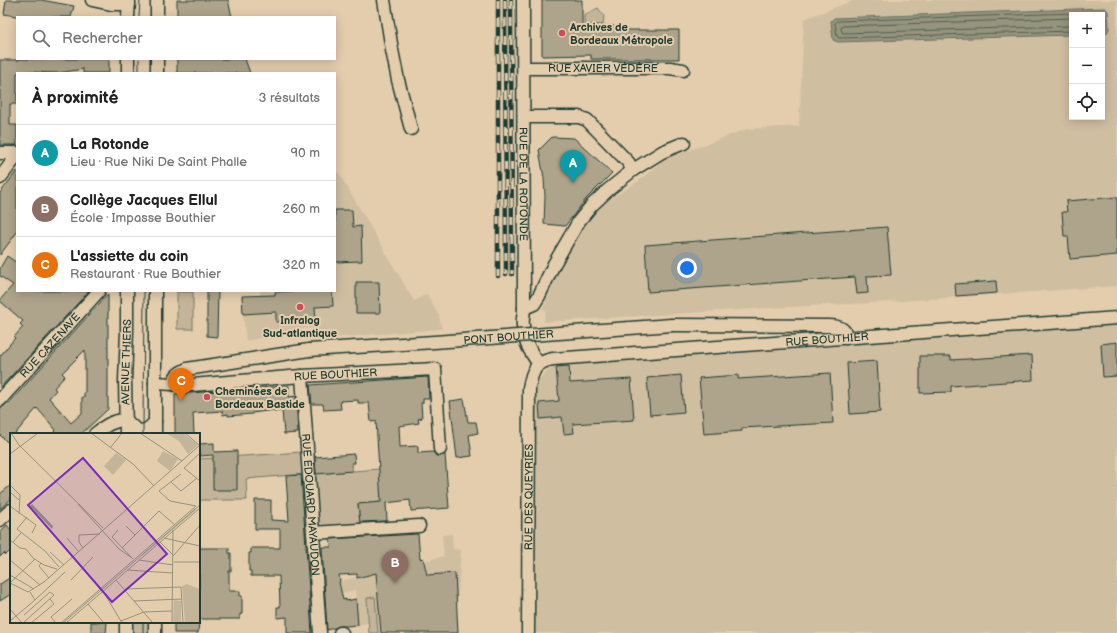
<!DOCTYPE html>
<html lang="fr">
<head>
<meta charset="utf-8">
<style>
  :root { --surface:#fff; --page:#f6f6f6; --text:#222; --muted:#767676; --line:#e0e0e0; --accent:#1a73e8 }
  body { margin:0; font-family:"Balsamiq Sans",sans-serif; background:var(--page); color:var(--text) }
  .controls { position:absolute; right:12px; top:12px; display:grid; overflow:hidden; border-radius:0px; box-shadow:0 2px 10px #0003 }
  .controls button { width:36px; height:36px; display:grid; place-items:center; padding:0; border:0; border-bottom:1px solid var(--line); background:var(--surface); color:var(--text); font:20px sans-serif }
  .you { position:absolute; left:687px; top:268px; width:14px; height:14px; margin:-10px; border:3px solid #fff; border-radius:50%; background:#1a73e8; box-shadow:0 0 0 6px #1a73e833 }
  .badge { display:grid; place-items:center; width:26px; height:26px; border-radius:50%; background:var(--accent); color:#fff; font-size:13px; font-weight:700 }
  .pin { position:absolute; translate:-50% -33px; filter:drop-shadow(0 1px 2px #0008) }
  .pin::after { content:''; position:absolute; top:21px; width:14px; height:12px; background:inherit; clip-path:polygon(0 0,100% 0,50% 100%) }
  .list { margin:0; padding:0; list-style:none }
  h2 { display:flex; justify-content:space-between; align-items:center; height:52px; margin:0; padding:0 16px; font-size:17px }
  h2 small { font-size:13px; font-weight:400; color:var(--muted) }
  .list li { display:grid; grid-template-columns:26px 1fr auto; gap:12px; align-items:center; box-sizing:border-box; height:56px; padding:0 16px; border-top:1px solid var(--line) }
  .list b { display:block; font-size:15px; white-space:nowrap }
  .list p { margin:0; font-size:13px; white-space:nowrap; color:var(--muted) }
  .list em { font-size:13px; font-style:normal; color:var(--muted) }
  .icon { flex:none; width:22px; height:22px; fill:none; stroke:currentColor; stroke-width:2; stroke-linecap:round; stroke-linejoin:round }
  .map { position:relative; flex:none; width:1117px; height:633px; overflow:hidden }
  .search { position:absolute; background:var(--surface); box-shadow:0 2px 10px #0003; left:16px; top:16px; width:320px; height:44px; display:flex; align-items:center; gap:10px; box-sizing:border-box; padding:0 14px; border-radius:0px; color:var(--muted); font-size:15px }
  .panel { position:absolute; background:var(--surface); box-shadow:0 2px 10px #0003; left:16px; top:72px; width:320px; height:220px; border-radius:0px }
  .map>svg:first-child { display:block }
  .built { fill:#d0bea1; fill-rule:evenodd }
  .green { fill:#c4b59a; stroke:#727967 }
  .water { fill:#96947d; stroke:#667160 }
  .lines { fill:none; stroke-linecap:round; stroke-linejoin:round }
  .shore { stroke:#4f6051; stroke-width:1 }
  .building { fill:#aea48b; stroke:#1f3d34; fill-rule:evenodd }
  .minor-casing { stroke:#1f3d34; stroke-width:15 }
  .minor { stroke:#e4cdad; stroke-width:12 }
  .tram { stroke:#1f3d34; stroke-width:1 }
  .rail-casing { stroke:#1f3d34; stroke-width:4.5 }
  .rail { stroke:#e4cdad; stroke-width:3; stroke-dasharray:9; stroke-linecap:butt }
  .minor-bridge-casing { stroke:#1f3d34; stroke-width:15; stroke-linecap:butt }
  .minor-bridge { stroke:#e4cdad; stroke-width:12 }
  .poi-dot { fill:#d1495b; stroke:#e4cdad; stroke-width:1.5 }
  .labels { text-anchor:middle; stroke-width:4; stroke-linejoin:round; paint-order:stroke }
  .poi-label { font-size:11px; font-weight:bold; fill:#1f3d34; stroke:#e4cdad; text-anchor:start }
  .street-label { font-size:11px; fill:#1f3d34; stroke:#e4cdad }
  .inset-road { fill:none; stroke:#95937d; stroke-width:1 }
  .view { fill:#7b2cbf; fill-opacity:0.15; stroke:#7b2cbf; stroke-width:2 }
  .inset-edge { fill:none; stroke:#1f3d34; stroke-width:2 }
</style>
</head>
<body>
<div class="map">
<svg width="1117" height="633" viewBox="0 0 1117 633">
  <rect width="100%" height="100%" fill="#e4cdad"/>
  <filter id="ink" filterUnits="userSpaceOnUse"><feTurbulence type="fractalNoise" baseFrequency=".025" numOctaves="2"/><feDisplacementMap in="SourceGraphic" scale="8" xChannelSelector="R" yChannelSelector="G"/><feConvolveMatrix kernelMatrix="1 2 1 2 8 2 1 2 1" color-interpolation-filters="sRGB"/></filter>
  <g filter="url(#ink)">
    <!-- built -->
    <path class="built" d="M 855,0 L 1117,0 L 1117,286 L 889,302 L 771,308 L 545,322 L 544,319 L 546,311 L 543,309 L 545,304 L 560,267 L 584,227 L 601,205 L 640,180 L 663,160 L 747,129 L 799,126 L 804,19 ZM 1072,15 L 1102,15 L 1102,117 L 1072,117 Z
      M 335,173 L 339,173 L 414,301 L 427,294 L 439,316 L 442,329 L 319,339 L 319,333 L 314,329 L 307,328 L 246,341 L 243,314 L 260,312 L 260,291 L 335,291 Z
      M 1117,323 L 1117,633 L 532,633 L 529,388 L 553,366 L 864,340 Z
      M 452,534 L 453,549 L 461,550 L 457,608 L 459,633 L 369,633 L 368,623 L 358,625 L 355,590 L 323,597 L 322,585 L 368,575 L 444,556 L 442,535 Z"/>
    <!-- green -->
    <path class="green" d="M 598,8 L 604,16 L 603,25 L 584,24 L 584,16 Z
      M 177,292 L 193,292 L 193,329 L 177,329 Z
      M 302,452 L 304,474 L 246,479 L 247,500 L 199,500 L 199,459 Z
      M 380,469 L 381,502 L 358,504 L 360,526 L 316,529 L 313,474 Z
      M 375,597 L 378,633 L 369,633 L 367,598 Z
      M 132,622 L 149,622 L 149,633 L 132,633 Z"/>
    <!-- water -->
    <path class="water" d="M 1105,8 L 1108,11 L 1109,29 L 1106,34 L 1102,34 L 1102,15 L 1072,15 L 1072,35 L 838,42 L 833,40 L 831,21 L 834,18 Z"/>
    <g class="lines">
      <!-- shore -->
      <path class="shore" d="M 1072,18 L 843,26 L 841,28 L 842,32 L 843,33 L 1072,26
        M 1072,31 L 839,38 L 837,36 L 835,23 L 837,21 L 1103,12 L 1105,14 L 1105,27 L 1104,30 L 1102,31"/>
    </g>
    <!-- building -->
    <path class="building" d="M 6,0 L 41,0 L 74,6 L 71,17 L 21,17 L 4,14 Z
      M 177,0 L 228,0 L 232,17 L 177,17 Z
      M 542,0 L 582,0 L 582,26 L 614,26 L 614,30 L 679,30 L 679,59 L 591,59 L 591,55 L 542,56 Z
      M 19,59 L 109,59 L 109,73 L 83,73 L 83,69 L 58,73 L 31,72 L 17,73 L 17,104 L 10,104 L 10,125 L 17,125 L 17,145 L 0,145 L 0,60 L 19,60 Z
      M 177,59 L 245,59 L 250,73 L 177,73 Z
      M 552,137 L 574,138 L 612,173 L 586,199 L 565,226 L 544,224 L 545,196 L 544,178 L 539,150 Z
      M 17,171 L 17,232 L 0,255 L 0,193 Z
      M 1117,197 L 1117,255 L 1070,259 L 1068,236 L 1064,236 L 1062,212 L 1067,212 L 1066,201 Z
      M 335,210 L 352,210 L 353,227 L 361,226 L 362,261 L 335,262 Z
      M 887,227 L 891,275 L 867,276 L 868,293 L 857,294 L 855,277 L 648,292 L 645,245 Z
      M 7,256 L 17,263 L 17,291 L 89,291 L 0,388 L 0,356 L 15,338 L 14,337 L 23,327 L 20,324 L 23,321 L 0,301 L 0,300 L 13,285 L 0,276 L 0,268 Z
      M 996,281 L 997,293 L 956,296 L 955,284 Z
      M 356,282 L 379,282 L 380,313 L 356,313 Z
      M 207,291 L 218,291 L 217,337 L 207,336 Z
      M 293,291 L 332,291 L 333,306 L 315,307 L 316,321 L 276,322 L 276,312 L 243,314 L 242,296 L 275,295 L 275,292 Z
      M 108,294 L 108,409 L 106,411 L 81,434 L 52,434 L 56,430 L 37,408 L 15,434 L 11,434 L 11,438 L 7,442 L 0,435 L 0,407 L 3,407 L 8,402 L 9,403 ZM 85,350 L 85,393 L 84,392 L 84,397 L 82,397 L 82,413 L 71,423 L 49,398 L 56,390 L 54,388 L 65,376 L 62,373 Z
      M 1117,342 L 1117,376 L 1103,377 L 1101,344 Z
      M 1032,355 L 1033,380 L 951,386 L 951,392 L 920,393 L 920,356 L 951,356 L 951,360 Z
      M 877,361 L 880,412 L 850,414 L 847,363 Z
      M 569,366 L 570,383 L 631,379 L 634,420 L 573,424 L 574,433 L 564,434 L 562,417 L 540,419 L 539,403 L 559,401 L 556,367 Z
      M 830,373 L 833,423 L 742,428 L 742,431 L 704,434 L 699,378 L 738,375 L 738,379 Z
      M 681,375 L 684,412 L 650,415 L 647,378 Z
      M 428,377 L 429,399 L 423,399 L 423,403 L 421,403 L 422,418 L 418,419 L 419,423 L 399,426 L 400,447 L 418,446 L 418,453 L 433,452 L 436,456 L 440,456 L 445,454 L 449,508 L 411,511 L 410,500 L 386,503 L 387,521 L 360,522 L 358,504 L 381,502 L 376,421 L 371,422 L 369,403 L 358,403 L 358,400 L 340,401 L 341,409 L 324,410 L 323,404 L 312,404 L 310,385 Z
      M 289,386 L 289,397 L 296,396 L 298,433 L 284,434 L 282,410 L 274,411 L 274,410 L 252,413 L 252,414 L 228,416 L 228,414 L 223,415 L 222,411 L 193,413 L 194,434 L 175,434 L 175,394 Z
      M 464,399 L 468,422 L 476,422 L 478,433 L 469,435 L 472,456 L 457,458 L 450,401 Z
      M 214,443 L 214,452 L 237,451 L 237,490 L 213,490 L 213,455 L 200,456 L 199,444 Z
      M 354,454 L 355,463 L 352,463 L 352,471 L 316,474 L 315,457 Z
      M 301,475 L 312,633 L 287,633 L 287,617 L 277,618 L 277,607 L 280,607 L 279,576 L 251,576 L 251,571 L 249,571 L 249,553 L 251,553 L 251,548 L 280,548 L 280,529 L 255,529 L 255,500 L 271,500 L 271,520 L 289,521 L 286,476 Z
      M 11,485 L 11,499 L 0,509 L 0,494 Z
      M 7,525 L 11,530 L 11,550 L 6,555 L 4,553 L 0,557 L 0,532 Z
      M 418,534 L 420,559 L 423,558 L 427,575 L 455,573 L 458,633 L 381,633 L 376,573 L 357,578 L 357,574 L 339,575 L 340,581 L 339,582 L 343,600 L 346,599 L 346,601 L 356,599 L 358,625 L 346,626 L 340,626 L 334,628 L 327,630 L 322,547 L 331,547 L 330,539 Z
      M 199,548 L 229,548 L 229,553 L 231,553 L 231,571 L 229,571 L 229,591 L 240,591 L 240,596 L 242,596 L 242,614 L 240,614 L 240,619 L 199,619 Z
      M 11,577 L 11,594 L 0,601 L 0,584 Z
      M 91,622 L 107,622 L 106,633 L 91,633 Z
      M 174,622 L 199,622 L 198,633 L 174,633 Z"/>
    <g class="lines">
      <defs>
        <g id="minor">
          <path d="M 92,0 L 111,4 L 129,4"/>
          <path d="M 157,0 L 157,17"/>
          <path d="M 384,0 L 392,50 L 398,80 L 411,129"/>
          <path id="s1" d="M 523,0 L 524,308 C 524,314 522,320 523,325 C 523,340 530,352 539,364"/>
          <path d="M 128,17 L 129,0"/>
          <path id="s2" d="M 524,68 L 670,68 L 683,70"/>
          <path d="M 128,73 L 128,59"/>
          <path d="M 157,73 L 157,59"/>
          <path d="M 524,117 L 579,117 L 587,120 L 628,162 L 633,170 L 608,190 L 592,205 L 579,221 L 554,264 L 539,296 L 534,304 L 524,308"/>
          <path d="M 0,153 L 17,153"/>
          <path d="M 633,170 L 662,152 L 684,143"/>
          <path d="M 0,178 L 13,161 L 13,153"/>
          <path d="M 672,325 L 828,326 C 837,326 846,327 846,338"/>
          <path id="s3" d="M 302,376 L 320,633"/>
          <path id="s4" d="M 155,383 L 192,385 L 302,376 L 435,369 L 440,449"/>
          <path d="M 173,384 C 176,374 179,373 187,369 L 309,350"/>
          <path id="s5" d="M 0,400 L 99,291"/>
          <path d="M 95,434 C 105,426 113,420 126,420 C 137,432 143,436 155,422"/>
          <path id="s6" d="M 126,434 L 125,380 L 127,331 L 127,291"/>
          <path d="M 155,434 L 155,291"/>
          <path d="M 0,520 L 11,510"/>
          <path d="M 313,533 L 419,526"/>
          <path d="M 126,633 L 126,622"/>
          <path d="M 155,633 L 155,622"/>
          <path d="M 340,633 L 342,633"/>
          <path id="s7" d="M 528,633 L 529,388 C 532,371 535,362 553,359 L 1117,318"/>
        </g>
      </defs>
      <!-- minor casing -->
      <use href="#minor" class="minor-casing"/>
      <!-- minor -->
      <use href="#minor" class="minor"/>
      <!-- tram -->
      <path class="tram" d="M 139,17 L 140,0
        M 139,73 L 139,59
        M 143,434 L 144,291
        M 143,633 L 143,622"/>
      <defs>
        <path id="rail" d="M 498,0 L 498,276
          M 505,0 L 506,274
          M 511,0 L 512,274"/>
      </defs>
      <!-- rail casing -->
      <use href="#rail" class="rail-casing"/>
      <!-- rail -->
      <use href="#rail" class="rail"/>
      <defs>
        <g id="minor-bridge">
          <path id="s8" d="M 309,350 L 434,342 L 672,325"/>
        </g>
      </defs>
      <!-- minor-bridge casing -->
      <use href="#minor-bridge" class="minor-bridge-casing"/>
      <!-- minor-bridge -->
      <use href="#minor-bridge" class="minor-bridge"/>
    </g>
  </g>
  <!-- markers -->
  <g class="poi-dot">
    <circle cx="562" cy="33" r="4"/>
    <circle cx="300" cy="307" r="4"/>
    <circle cx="207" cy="397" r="4"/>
  </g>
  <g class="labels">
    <!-- poi labels -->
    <g class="poi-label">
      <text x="570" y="31">Archives de<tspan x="570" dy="13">Bordeaux Métropole</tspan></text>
      <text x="300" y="324" text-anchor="middle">Infralog<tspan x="300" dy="13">Sud-atlantique</tspan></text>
      <text x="215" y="395">Cheminées de<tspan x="215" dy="13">Bordeaux Bastide</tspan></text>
    </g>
    <!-- street labels -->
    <g class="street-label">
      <text dy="4" stroke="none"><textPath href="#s2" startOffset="79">RUE XAVIER VÉDÈRE</textPath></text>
      <text dy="4" stroke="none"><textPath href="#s1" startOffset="184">RUE DE LA ROTONDE</textPath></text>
      <text dy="4" stroke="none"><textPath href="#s8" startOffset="200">PONT BOUTHIER</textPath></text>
      <text dy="4" stroke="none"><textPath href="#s7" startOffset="561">RUE BOUTHIER</textPath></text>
      <text dy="4" stroke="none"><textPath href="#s5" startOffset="74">RUE CAZENAVE</textPath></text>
      <text dy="4" stroke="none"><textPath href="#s6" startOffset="72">AVENUE THIERS</textPath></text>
      <text dy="4" stroke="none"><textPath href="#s4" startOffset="181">RUE BOUTHIER</textPath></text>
      <text dy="4" stroke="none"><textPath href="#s7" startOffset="136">RUE DES QUEYRIES</textPath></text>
      <text dy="4" stroke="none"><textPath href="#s3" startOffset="129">RUE ÉDOUARD MAYAUDON</textPath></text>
    </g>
  </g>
  <!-- overview -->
  <g transform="translate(10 433)">
    <rect width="190" height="190" fill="#e4cdad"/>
    <path d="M 156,0 L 173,0 L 188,12 L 178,21 L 169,8 ZM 153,18 L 168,26 L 160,38 L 147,28 ZM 106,20 L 116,27 L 103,42 L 94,33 ZM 185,75 L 186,77 L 132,123 L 131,122 ZM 177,151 L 190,156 L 190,190 L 175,190 L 172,153 ZM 164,167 L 171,168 L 171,190 L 163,190 Z" fill="#c4b59a"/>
    <path d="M 22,71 L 43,93 L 42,96 L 20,73 Z" fill="#96947d"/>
    <path class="inset-road" d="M 1,0 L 9,12 L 93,95M 81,0 L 123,31 L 144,53M 130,0 L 172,28M 175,0 L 189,12M 101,14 L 112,0M 190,20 L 174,35 L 190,48M 0,21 L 28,0M 161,49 L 171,58 L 187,45M 0,52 L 10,62 L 9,81M 0,59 L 9,67M 68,71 L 109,116 L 122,125M 0,73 L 26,92 L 22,100M 17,84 L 7,96 L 35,118 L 49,134M 116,93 L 125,102M 108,97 L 102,104 L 123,126M 57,105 L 69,119M 154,105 L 190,113M 0,107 L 10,115 L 16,116 L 23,125 L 34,132 L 47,136M 3,109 L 11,100M 150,109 L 164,123M 73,115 L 69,109 L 69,102 L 90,101M 112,115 L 149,78 L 165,92M 40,119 L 54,132M 164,122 L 190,92M 0,127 L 30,152M 129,127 L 163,132M 164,129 L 190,129M 31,130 L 29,133 L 39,145M 117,137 L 163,140M 0,142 L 24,156M 61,147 L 83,124M 106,147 L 142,189M 0,150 L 18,159 L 34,149 L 190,12M 0,150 L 25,126M 115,156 L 171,154 L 173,190M 93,158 L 112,190M 20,159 L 25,167 L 55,139M 124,168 L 172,166M 78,171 L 94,190M 0,176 L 12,190M 0,188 L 25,167M 111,188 L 134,179 L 162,178M 13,190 L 44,162 L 40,159 L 14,182M 21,190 L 44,171 L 40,166M 46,190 L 41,184 L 62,166M 51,190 L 186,73 L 160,68 L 149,58 L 171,41M 53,190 L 190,72M 56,190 L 190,75M 162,190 L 163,97"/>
    <path class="view" d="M 73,25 L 157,121 L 102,169 L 18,72 Z"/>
    <rect width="190" height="190" class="inset-edge"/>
  </g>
</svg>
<div class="controls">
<button>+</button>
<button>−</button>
<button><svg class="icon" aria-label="locate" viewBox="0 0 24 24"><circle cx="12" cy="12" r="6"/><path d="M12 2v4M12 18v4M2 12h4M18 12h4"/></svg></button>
</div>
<div class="you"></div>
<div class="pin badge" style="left:573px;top:183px;background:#0f9aa8">A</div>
<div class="pin badge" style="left:395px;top:583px;background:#8d6e63">B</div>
<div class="pin badge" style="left:181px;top:401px;background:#e8710a">C</div>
<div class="search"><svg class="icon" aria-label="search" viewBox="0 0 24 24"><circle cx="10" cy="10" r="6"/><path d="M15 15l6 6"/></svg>Rechercher</div>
<section class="panel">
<h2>À proximité<small>3 résultats</small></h2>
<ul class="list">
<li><span class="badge" style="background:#0f9aa8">A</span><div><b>La Rotonde</b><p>Lieu · Rue Niki De Saint Phalle</p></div><em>90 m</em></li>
<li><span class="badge" style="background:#8d6e63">B</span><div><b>Collège Jacques Ellul</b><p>École · Impasse Bouthier</p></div><em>260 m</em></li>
<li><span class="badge" style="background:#e8710a">C</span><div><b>L'assiette du coin</b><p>Restaurant · Rue Bouthier</p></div><em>320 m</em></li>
</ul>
</section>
</div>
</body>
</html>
